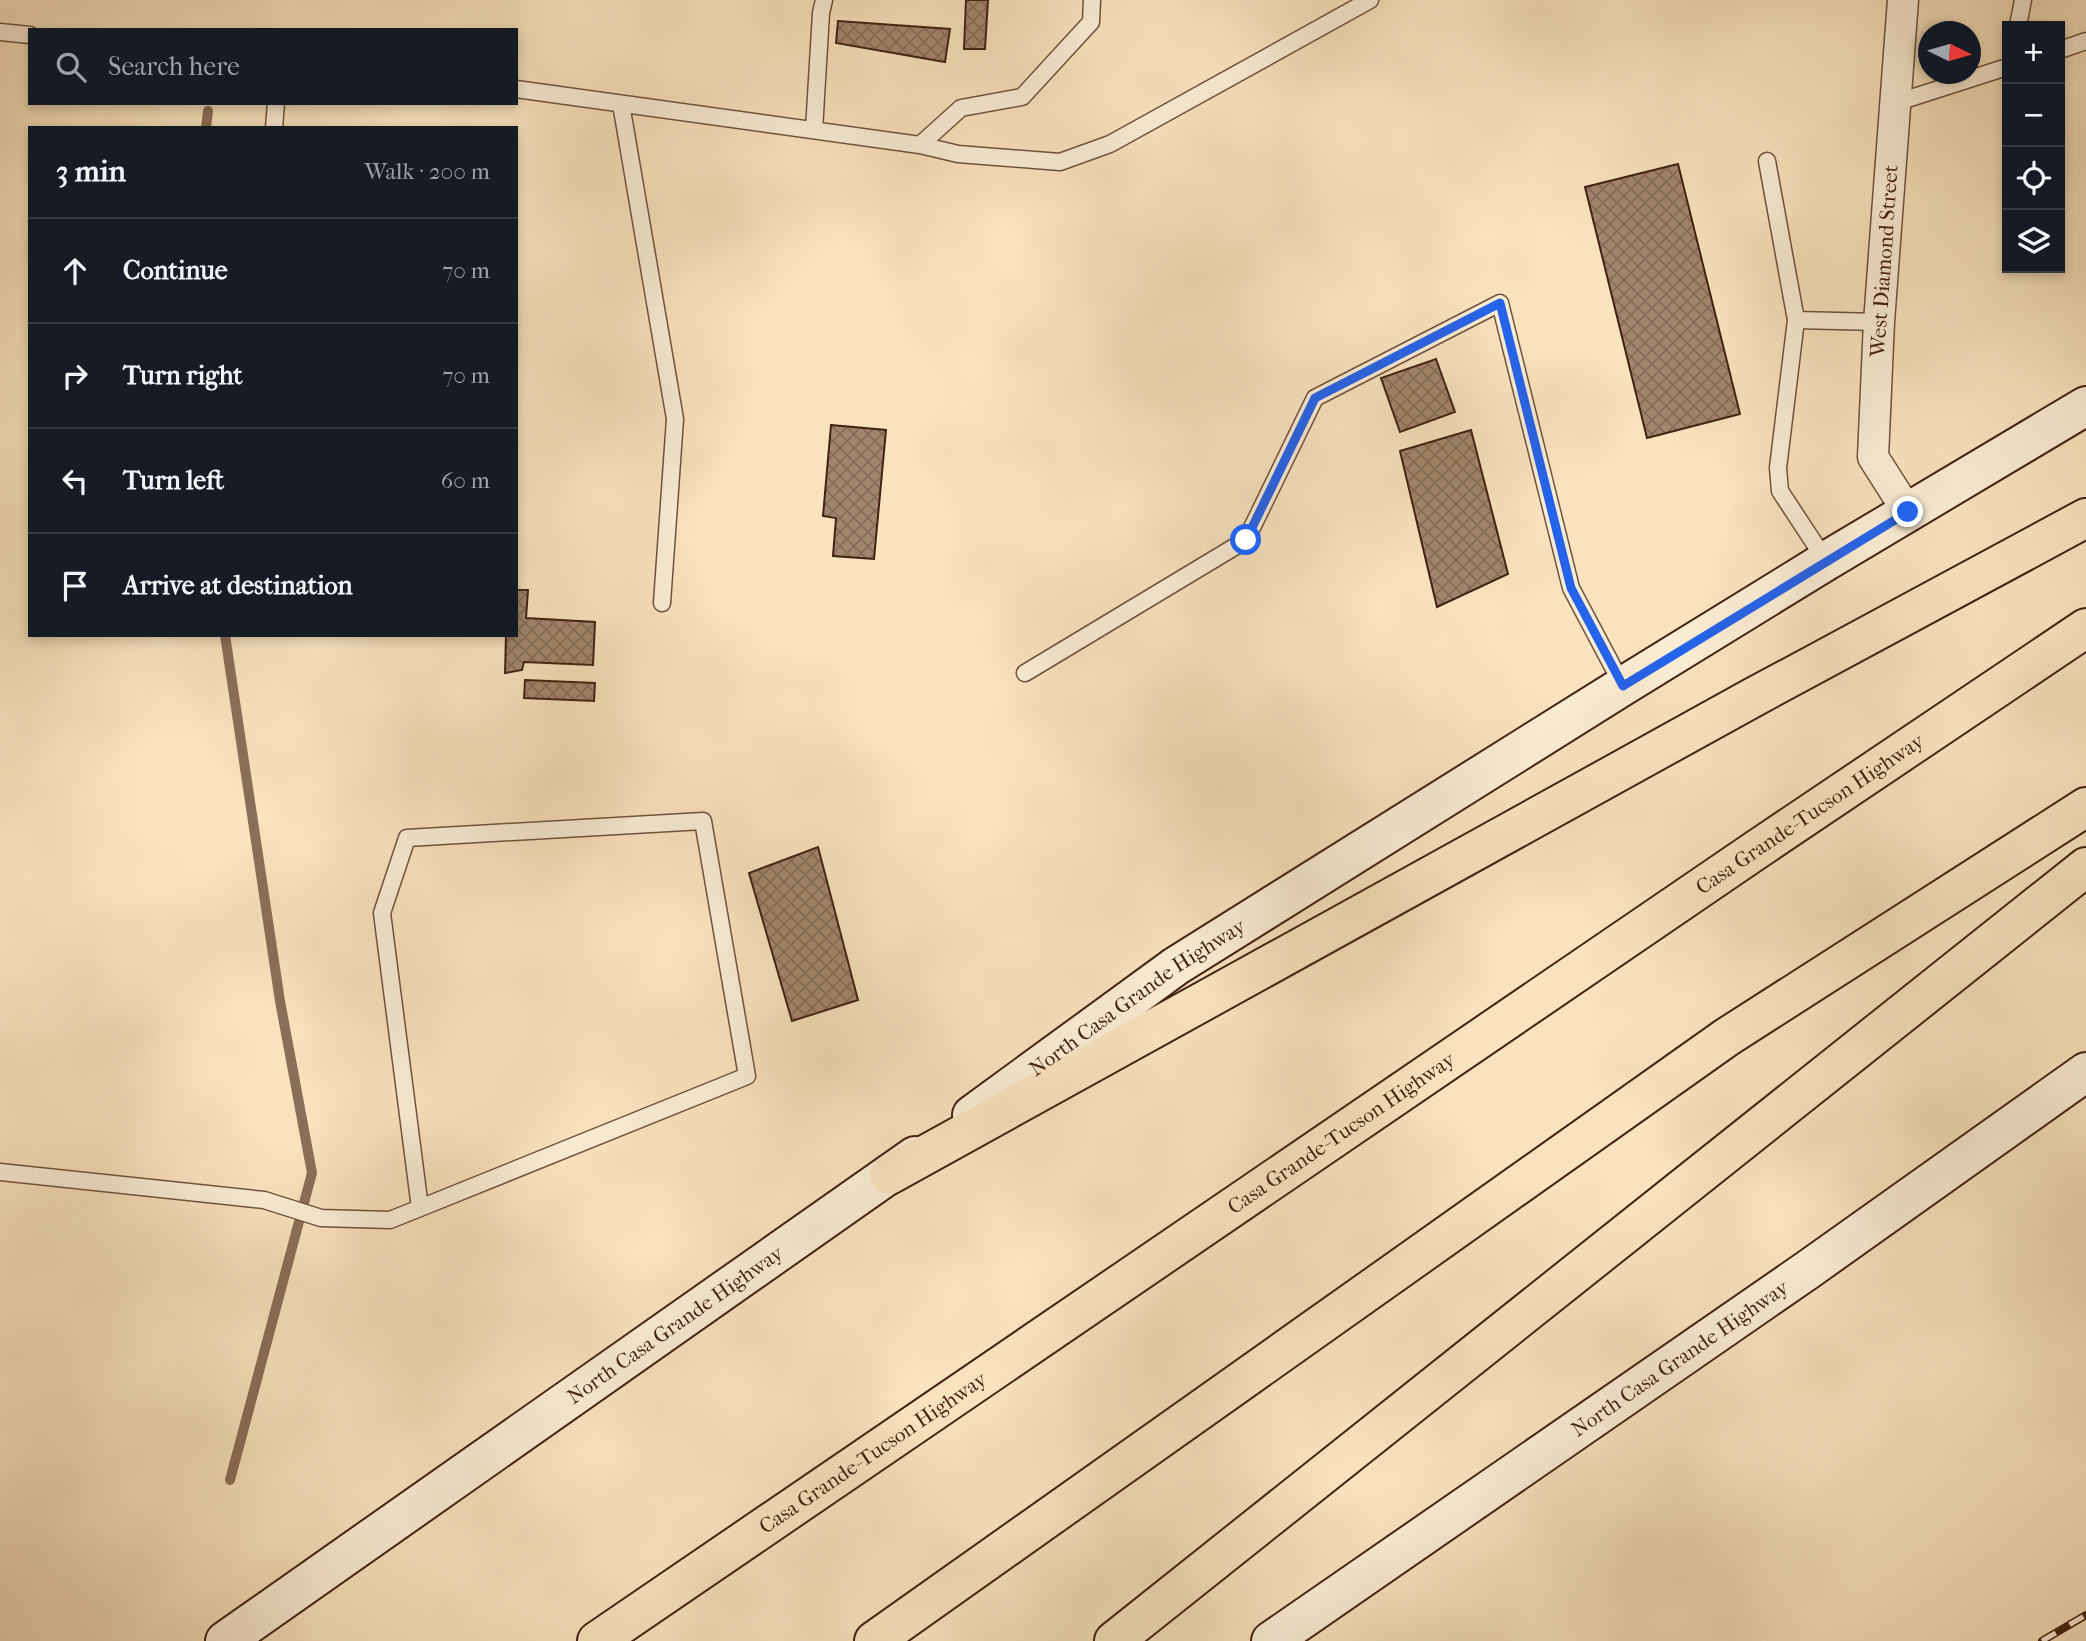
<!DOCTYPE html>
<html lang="en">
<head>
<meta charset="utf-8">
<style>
  :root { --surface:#171b24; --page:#20242c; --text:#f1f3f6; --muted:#9ea1a6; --line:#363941 }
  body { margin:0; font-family:"IM FELL French Canon",serif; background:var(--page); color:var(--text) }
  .controls { position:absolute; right:21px; top:21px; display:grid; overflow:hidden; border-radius:0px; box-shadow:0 4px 10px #0003 }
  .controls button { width:63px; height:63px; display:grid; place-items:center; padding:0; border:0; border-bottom:2px solid var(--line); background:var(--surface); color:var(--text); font:35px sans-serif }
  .compass { position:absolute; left:1918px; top:21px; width:63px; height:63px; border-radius:50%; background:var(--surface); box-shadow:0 4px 10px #0003; rotate:95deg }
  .stop { position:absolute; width:21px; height:21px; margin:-16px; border:5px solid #2563eb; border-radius:50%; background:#fff }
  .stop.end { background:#2563eb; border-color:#fff; box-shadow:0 2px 7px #0008 }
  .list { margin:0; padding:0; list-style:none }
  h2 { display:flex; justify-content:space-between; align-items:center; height:91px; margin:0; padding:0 28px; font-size:30px }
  h2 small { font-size:23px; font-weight:400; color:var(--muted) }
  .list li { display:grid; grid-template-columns:46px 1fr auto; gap:21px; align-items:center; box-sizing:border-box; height:105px; padding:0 28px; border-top:2px solid var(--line) }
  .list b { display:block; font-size:26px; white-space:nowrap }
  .list em { font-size:23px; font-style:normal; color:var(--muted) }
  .icon { flex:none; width:38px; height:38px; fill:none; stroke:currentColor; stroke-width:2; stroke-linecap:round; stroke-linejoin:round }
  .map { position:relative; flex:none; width:2086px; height:1641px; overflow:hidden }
  .search { position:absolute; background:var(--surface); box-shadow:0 4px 10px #0003; left:28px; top:28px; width:490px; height:77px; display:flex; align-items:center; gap:18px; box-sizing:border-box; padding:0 24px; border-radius:0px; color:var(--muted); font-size:26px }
  .panel { position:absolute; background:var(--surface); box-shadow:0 4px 10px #0003; left:28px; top:126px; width:490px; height:511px; border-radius:0px }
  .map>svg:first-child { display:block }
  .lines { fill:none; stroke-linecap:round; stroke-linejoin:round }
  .stream { stroke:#8b6e57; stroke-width:10 }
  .building { fill:url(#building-cross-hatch); stroke:#442113; stroke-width:2 }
  .service-casing { stroke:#71523e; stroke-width:19 }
  .minor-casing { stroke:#71523e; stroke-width:33 }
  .secondary-casing { stroke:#442113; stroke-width:42 }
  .motorway-casing { stroke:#442113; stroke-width:42 }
  .service { stroke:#faedd5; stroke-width:16 }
  .minor { stroke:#faedd5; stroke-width:30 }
  .secondary { stroke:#faedd5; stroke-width:38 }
  .motorway { stroke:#f8e3be; stroke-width:38 }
  .rail-casing { stroke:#442113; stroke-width:8 }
  .rail { stroke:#faedd5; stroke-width:5; stroke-dasharray:16; stroke-linecap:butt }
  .route { stroke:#2563eb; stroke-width:9 }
  .labels { text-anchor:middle; stroke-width:5; stroke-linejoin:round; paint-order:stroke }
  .street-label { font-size:21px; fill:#442113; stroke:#faedd5 }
</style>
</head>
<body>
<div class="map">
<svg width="2086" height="1641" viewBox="0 0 2086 1641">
  <defs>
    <pattern id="building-cross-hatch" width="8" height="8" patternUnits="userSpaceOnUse" patternTransform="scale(1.75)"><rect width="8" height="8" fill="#a2866c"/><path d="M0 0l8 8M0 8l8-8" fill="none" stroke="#866d58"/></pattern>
  </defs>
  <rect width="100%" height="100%" fill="#f8e3be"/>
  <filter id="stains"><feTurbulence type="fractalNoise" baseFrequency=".00286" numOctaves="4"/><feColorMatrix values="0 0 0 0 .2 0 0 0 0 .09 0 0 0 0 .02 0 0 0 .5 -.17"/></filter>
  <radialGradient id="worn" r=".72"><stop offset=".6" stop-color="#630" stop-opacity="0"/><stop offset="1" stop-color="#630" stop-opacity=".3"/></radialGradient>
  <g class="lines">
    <!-- stream -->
    <path class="stream" d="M 206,128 L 208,111
      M 225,635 L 280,1001 L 312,1173 L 230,1480"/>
  </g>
  <!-- building -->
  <path class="building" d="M 966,0 L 988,0 L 985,49 L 964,49 Z
    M 838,21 L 950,29 L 945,62 L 836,43 Z
    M 1678,164 L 1740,414 L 1647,438 L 1585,187 Z
    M 1436,359 L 1455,412 L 1400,432 L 1381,378 Z
    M 831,425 L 886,430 L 874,559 L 833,556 L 836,518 L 823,516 Z
    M 1471,430 L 1508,574 L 1437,607 L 1400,451 Z
    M 516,590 L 528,590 L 526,618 L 595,622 L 593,665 L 524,662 L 522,670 L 505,673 L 506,635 L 516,635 Z
    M 525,680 L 595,683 L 594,701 L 524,698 Z
    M 818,847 L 858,1000 L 792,1021 L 749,873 Z"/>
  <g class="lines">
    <defs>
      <path id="service" d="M 2018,26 L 2023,0
        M 0,32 L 30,35
        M 2060,50 L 2086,41
        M 516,89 L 920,145 L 958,154 L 1060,162 L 1110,144 L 1370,0
        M 1895,103 L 2007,67
        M 621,104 L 675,419 L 662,603
        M 274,128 L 276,103
        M 814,130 L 821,13 L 824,0
        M 920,145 L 961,108 L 1022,97 L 1091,22 L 1092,0
        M 1767,161 L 1796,320 L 1778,468 L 1780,491 L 1826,561
        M 1796,320 L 1879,322
        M 1025,673 L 1246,540 L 1315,398 L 1500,303 L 1571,588 L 1623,686
        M 0,1172 L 264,1200 L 321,1218 L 390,1220 L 420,1208 L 747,1076 L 703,821 L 407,838 L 382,913 L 420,1208"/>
      <path id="minor" d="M 1903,0 L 1879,322 L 1873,457 L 1908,512"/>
      <g id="secondary">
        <path id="s1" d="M 972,1115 L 1176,966 L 1623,686 L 1826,561 L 2086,406"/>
        <path id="s2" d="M 225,1641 L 915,1156"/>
        <path id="s3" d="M 1271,1641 L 1809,1269 L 2086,1072"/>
      </g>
      <g id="motorway">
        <path d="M 889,1175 L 1752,698 L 2086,518"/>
        <path id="s4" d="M 597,1641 L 1756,850 L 2086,628"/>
        <path d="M 874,1641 L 1727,1037 L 2086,807"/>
        <path d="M 1114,1641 L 2086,867"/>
      </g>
    </defs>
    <!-- service casing -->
    <use href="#service" class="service-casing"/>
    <!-- minor casing -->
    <use href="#minor" class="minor-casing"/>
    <!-- secondary casing -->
    <use href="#secondary" class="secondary-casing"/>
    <!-- motorway casing -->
    <use href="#motorway" class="motorway-casing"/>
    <!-- service -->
    <use href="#service" class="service"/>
    <!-- minor -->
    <use href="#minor" class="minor"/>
    <!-- secondary -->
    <use href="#secondary" class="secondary"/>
    <!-- motorway -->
    <use href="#motorway" class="motorway"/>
    <defs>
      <path id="rail" d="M 2042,1641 L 2086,1615"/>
    </defs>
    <!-- rail casing -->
    <use href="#rail" class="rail-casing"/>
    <!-- rail -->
    <use href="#rail" class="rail"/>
  </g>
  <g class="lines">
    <!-- route -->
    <path class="route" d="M 1246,540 L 1315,398 L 1500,303 L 1571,588 L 1623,686 L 1908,512"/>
  </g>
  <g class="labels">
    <!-- street labels -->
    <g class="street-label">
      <text transform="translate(1884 261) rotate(-86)" y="7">West Diamond Street</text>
      <text dy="7" stroke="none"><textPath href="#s4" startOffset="1468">Casa Grande-Tucson Highway</textPath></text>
      <text dy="7" stroke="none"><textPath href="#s1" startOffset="203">North Casa Grande Highway</textPath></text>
      <text dy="7" stroke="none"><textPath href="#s4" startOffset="901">Casa Grande-Tucson Highway</textPath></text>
      <text dy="7" stroke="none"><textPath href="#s2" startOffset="550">North Casa Grande Highway</textPath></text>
      <text dy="7" stroke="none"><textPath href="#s3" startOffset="497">North Casa Grande Highway</textPath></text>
      <text dy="7" stroke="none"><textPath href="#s4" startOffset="334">Casa Grande-Tucson Highway</textPath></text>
    </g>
  </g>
  <rect width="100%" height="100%" filter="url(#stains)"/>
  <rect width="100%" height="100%" fill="url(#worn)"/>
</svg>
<div class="controls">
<button>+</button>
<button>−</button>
<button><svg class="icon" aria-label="locate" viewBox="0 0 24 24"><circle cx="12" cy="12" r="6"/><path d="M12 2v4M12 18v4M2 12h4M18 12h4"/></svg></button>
<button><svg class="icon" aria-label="layers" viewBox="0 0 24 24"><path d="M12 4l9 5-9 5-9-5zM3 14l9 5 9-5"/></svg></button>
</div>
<svg class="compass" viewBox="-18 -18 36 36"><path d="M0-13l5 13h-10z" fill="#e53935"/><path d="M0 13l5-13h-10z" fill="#9ea1a6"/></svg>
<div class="stop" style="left:1246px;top:540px"></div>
<div class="stop end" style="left:1908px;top:512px"></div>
<div class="search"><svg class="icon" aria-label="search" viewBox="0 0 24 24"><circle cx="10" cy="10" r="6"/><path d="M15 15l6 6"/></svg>Search here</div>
<section class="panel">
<h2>3 min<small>Walk · 200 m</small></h2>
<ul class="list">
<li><svg class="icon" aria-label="ahead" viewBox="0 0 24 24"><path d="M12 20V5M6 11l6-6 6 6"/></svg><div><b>Continue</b></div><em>70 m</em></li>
<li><svg class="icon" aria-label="right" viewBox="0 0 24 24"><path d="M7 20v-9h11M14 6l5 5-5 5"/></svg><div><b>Turn right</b></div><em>70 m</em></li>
<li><svg class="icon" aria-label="left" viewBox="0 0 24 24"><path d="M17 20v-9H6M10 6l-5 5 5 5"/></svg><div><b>Turn left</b></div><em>60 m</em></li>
<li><svg class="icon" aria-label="arrive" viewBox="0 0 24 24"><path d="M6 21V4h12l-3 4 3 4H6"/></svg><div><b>Arrive at destination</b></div></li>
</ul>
</section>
</div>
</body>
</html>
